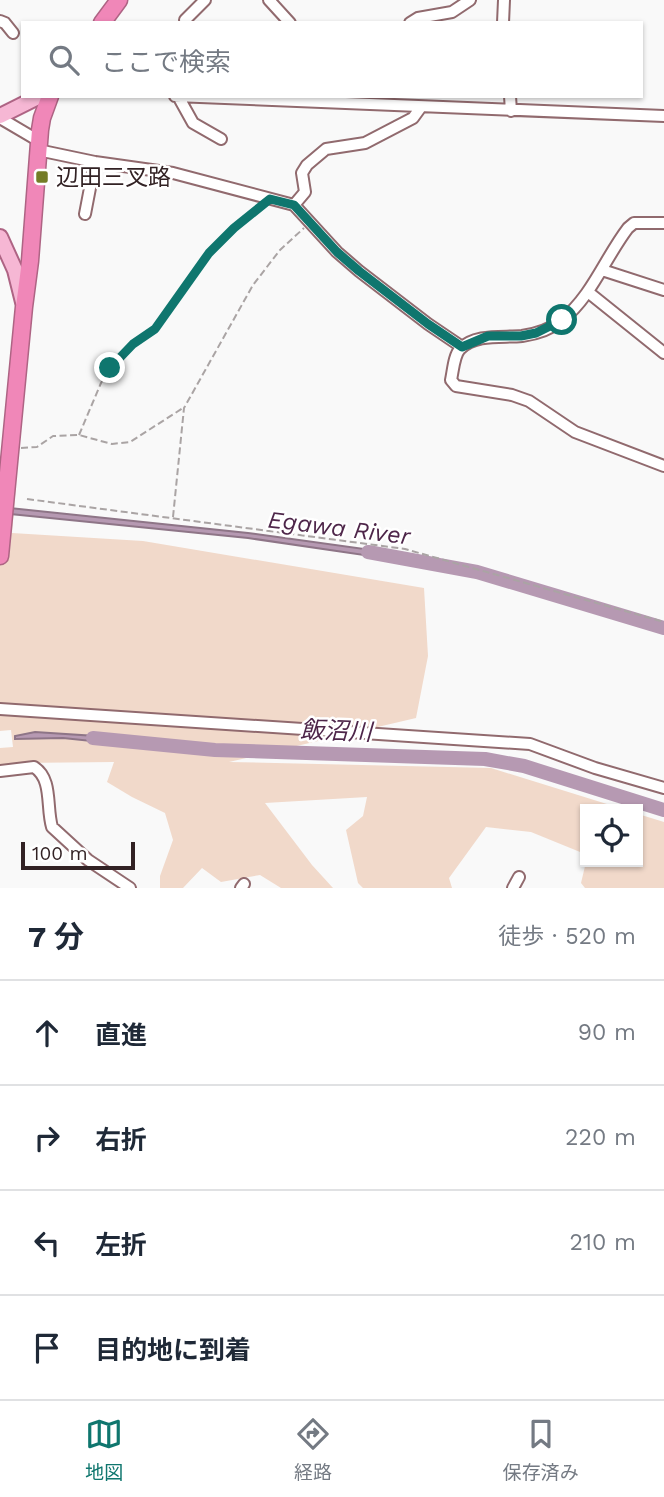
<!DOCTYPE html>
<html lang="ja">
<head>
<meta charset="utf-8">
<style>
  :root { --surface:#fff; --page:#f6f6f7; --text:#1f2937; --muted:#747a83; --line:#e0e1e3; --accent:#0f766e }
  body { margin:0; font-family:"Work Sans","Noto Sans JP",sans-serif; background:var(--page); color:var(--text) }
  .controls { position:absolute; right:21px; bottom:21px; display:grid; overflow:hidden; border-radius:0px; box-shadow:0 2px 5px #0004 }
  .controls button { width:63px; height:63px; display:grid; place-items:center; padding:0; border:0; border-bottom:2px solid var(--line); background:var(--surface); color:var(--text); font:35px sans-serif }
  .scale { position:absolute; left:21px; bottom:18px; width:114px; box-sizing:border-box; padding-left:7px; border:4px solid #322224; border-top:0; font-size:19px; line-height:24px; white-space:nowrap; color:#322224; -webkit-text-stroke:5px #fff; paint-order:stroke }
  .stop { position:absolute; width:21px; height:21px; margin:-16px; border:5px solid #0f766e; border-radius:50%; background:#fff }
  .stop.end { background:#0f766e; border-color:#fff; box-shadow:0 2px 7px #0008 }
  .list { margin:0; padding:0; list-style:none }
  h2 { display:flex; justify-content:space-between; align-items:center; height:91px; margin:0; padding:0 28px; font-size:30px }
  h2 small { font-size:23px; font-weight:400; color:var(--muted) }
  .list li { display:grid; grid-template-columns:46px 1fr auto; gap:21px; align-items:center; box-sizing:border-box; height:105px; padding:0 28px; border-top:2px solid var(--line) }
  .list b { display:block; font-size:26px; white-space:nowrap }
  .list em { font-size:23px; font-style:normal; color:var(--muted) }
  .icon { flex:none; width:38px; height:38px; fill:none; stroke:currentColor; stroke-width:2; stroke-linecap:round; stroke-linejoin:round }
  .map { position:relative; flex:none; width:664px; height:888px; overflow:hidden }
  .search { position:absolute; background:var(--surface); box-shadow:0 2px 5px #0004; left:21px; right:21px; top:21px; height:77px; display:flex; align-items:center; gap:18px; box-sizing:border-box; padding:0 24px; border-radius:0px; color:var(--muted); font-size:26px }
  .sheet { height:511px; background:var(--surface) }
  nav { display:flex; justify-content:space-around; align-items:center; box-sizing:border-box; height:98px; border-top:2px solid var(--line); background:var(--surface); font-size:19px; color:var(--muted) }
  nav a { display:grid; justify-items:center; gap:4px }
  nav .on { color:var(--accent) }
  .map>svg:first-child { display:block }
  .green { fill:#f1d9ca }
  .water { fill:#b699b2; stroke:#8e7587; stroke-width:2 }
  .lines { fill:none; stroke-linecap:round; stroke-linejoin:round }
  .river { stroke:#b699b2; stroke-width:14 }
  .minor-casing { stroke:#916a6e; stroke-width:14 }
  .major-casing { stroke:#ae6484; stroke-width:18 }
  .highway-casing { stroke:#ae6484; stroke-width:19 }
  .path { stroke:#aaa4a4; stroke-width:2; stroke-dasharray:7 3.5; stroke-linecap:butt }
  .minor { stroke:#fff; stroke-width:10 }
  .major { stroke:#f6b7d4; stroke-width:14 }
  .highway { stroke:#f087b8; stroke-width:16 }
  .route { stroke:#0f766e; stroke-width:9 }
  .poi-dot { fill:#747c27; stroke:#fff; stroke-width:2.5 }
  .labels { text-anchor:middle; stroke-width:5; stroke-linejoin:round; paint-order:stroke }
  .poi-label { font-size:23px; fill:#322224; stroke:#fff; text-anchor:start }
  .water-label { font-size:24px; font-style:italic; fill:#4e264a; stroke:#fff }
</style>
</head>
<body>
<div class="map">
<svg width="664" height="888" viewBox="0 0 664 888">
  <rect width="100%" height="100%" fill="#f9f9f9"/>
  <!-- green -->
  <path class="green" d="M 0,485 L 16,485 L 12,533 L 143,541 L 424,588 L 428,656 L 416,718 L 229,762 L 491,768 L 623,809 L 585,809 L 585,854 L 531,832 L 486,827 L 449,878 L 452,888 L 363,888 L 358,883 L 346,830 L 363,816 L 367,797 L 265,803 L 312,865 L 333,888 L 281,888 L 260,875 L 221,882 L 202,868 L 183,888 L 160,888 L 160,876 L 173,840 L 165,813 L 132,797 L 107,782 L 114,762 L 17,763 L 0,766 L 0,748 L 13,747 L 11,730 L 0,731 Z
    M 638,814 L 664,822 L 664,888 L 585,888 L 581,883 L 586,862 L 638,862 Z"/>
  <!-- water -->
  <path class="water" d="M 0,507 L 248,533 L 386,552 L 384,558 L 248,538 L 0,513 Z
    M 35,732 L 111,737 L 110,743 L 63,738 L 15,739 L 15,736 Z"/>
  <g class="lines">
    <!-- river -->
    <path class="river" d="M 368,552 L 477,572 L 664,628
      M 93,738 L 215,750 L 485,759 L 524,766 L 664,810"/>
    <defs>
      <path id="minor" d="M 269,0 L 290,23
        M 185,20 L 205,0
        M 0,21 L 5,23 L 13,33
        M 410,23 L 418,18 L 452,12 L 470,0
        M 503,23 L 504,0
        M 175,96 L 664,116
        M 178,96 L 193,123 L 221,139
        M 510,96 L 511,111
        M 0,118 L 39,141
        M 38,150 L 95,162 L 173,173 L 294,205 L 337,252 L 359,271 L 428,324 L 462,347
        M 294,205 L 305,192 L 302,173 L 307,165 L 326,149 L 365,143 L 413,118 L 421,107
        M 85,214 L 95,162
        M 664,223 L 634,223 L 628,228 C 605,258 592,296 562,320 C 551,329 536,334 522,336 C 503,338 476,333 460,349 C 454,355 453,371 451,380 L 456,386 L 512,395 L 529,401 L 575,432 L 664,466
        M 602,270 L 664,290
        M 588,292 L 664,353
        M 0,709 L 530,744 L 595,768 L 664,788
        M 0,771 L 34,767 C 53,779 46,807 52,827 L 88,860 L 130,888
        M 241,888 L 244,884
        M 513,888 L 519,877"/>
      <path id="major" d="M 0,116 L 40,96
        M 0,237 L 15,270 L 23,302"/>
      <path id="highway" d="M 102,23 L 119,0
        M 0,556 L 24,307 L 30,261 L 40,130 L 42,118 L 50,96"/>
    </defs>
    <!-- minor casing -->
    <use href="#minor" class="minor-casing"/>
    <!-- major casing -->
    <use href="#major" class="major-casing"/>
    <!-- highway casing -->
    <use href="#highway" class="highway-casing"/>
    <!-- path -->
    <path class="path" d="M 79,435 L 101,383 L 110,368 L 133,344 L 154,329 L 209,253 L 261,206
      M 21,448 L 37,447 L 53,436 L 79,435 L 112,444 L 130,442 L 183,408
      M 27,499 L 405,549 L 664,622
      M 173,517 L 184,408 L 253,285 L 280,250 L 304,228"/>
    <!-- minor -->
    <use href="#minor" class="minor"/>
    <!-- major -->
    <use href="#major" class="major"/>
    <!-- highway -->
    <use href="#highway" class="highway"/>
  </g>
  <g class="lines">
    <!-- route -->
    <path class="route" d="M 110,368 L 133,344 L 155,329 L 209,253 L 234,228 L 270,199 L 294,205 L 337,252 L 359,271 L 428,324 L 462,347 L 488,336 L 521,336 L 536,333 L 562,320"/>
  </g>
  <!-- markers -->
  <rect class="poi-dot" x="35" y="170" width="14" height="14" rx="3.5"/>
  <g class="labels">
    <!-- poi labels -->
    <g class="poi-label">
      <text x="56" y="185">辺田三叉路</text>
    </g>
    <!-- water labels -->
    <g class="water-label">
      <text transform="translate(339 528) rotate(7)" y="8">Egawa River</text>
      <text transform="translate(336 731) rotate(2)" y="8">飯沼川</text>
    </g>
  </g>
</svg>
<div class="controls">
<button><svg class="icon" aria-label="locate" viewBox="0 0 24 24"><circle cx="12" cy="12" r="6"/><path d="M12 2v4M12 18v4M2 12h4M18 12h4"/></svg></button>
</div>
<div class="scale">100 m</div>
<div class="stop" style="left:562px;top:320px"></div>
<div class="stop end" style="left:110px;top:368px"></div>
<div class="search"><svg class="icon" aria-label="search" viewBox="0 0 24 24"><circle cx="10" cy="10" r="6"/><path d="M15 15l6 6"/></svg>ここで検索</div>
</div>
<section class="sheet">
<h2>7 分<small>徒歩 · 520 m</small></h2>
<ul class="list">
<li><svg class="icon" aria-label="ahead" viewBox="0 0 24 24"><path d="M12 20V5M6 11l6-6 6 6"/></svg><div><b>直進</b></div><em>90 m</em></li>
<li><svg class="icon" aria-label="right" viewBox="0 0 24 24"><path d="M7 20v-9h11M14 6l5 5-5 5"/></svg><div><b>右折</b></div><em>220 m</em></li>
<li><svg class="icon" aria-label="left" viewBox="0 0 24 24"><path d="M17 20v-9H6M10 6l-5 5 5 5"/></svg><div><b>左折</b></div><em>210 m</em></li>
<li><svg class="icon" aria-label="arrive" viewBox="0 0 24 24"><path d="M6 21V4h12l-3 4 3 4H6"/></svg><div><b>目的地に到着</b></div></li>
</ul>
</section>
<nav>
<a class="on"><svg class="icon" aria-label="map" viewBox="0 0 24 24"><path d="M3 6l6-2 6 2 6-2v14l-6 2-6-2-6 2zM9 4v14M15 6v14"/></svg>地図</a>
<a><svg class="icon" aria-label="directions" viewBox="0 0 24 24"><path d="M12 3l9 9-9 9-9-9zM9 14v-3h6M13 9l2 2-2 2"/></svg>経路</a>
<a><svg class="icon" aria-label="saved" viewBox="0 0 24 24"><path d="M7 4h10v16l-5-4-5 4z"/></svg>保存済み</a>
</nav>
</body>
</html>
